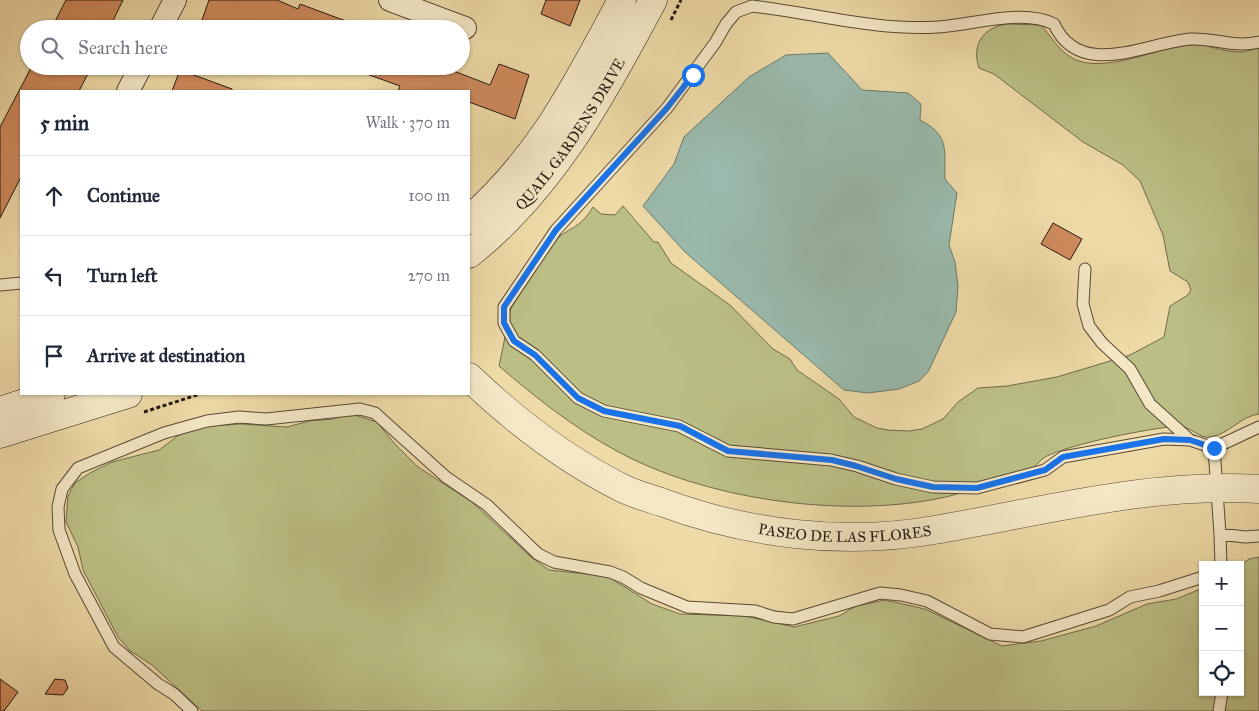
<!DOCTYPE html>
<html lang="en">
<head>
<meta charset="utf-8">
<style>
  :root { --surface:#fff; --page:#f6f6f7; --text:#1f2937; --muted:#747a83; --line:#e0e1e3 }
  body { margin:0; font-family:"IM FELL Great Primer",serif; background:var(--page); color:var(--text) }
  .controls { position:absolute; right:15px; bottom:15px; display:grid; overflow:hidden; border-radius:0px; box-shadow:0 1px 4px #0004 }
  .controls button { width:45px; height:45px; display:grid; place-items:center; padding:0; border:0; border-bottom:1px solid var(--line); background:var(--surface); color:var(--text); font:25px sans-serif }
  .stop { position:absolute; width:15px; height:15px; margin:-11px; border:4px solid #1a73e8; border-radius:50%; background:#fff }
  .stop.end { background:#1a73e8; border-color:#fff; box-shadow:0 1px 5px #0008 }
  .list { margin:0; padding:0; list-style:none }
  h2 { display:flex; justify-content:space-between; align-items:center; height:65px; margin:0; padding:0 20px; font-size:21px }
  h2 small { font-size:16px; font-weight:400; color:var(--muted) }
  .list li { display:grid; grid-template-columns:32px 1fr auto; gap:15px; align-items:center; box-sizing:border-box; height:80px; padding:0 20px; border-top:1px solid var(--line) }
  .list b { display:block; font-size:19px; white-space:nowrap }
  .list em { font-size:16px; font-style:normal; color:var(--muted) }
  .icon { flex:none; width:28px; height:28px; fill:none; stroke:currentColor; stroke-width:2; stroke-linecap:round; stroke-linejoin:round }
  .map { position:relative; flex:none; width:1259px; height:711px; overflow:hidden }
  .search { position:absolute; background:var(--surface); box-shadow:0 1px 4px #0004; left:20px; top:20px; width:450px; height:55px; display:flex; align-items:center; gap:12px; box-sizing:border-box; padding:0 18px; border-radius:28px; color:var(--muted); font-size:19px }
  .panel { position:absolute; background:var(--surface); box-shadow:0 1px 4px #0004; left:20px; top:90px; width:450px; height:305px; border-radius:0px }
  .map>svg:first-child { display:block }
  .green { fill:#bbbf85; stroke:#706b4b }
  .water { fill:#99baac; stroke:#6b796e }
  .building { fill:#ce895c; stroke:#261711 }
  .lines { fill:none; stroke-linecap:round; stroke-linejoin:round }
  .service-casing { stroke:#584836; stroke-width:13 }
  .minor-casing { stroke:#584836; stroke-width:24 }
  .tertiary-casing { stroke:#584836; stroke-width:29 }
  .secondary-casing { stroke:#261711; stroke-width:29 }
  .path { stroke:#261711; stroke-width:3; stroke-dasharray:4 2.5; stroke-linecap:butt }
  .service { stroke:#f4e7c6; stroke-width:11 }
  .minor { stroke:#f4e7c6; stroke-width:22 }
  .tertiary { stroke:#f4e7c6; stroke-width:28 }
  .secondary { stroke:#f4e7c6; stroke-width:28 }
  .route { stroke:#1a73e8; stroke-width:6 }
  .labels { text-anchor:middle; stroke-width:4; stroke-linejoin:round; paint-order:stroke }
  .street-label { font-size:15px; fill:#261711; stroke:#f4e7c6 }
</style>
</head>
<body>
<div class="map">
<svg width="1259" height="711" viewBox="0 0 1259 711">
  <rect width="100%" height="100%" fill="#eedaa7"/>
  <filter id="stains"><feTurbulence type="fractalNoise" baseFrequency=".004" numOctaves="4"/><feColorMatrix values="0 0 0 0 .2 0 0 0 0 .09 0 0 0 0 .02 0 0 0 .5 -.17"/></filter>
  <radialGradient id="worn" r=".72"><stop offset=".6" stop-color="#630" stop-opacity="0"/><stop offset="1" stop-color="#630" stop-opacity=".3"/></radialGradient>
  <!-- green -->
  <path class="green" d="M 1007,24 L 1041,25 C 1051,36 1058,50 1072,58 C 1102,75 1156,48 1188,45 C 1206,43 1222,52 1240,52 C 1246,52 1253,49 1259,48 L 1259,414 C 1241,416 1229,434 1211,437 C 1199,439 1190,426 1179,426 C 1150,428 1070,444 1045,457 C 1041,460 1037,464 1034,467 C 1004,477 966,494 936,499 C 838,518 703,499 615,450 C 573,427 535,397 499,366 L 511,308 L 553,243 C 568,226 579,231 593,207 L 601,214 L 615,215 L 623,206 L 654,242 L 658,242 L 671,263 L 730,305 L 773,349 L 790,359 L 797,370 L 839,399 L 854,417 L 877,428 L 888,430 L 909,431 L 922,429 L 943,419 L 958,402 L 978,388 L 1007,386 L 1057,377 L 1130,355 L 1164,337 L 1170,306 L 1188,295 L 1191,290 L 1188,282 L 1170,271 L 1163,235 L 1140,181 L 1123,165 L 1083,142 L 994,74 L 979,68 C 971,44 984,27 1007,24 Z
    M 351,414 L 377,422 L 394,443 L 418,467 L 472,502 L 531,557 L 549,570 L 607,576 L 652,604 L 680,614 L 745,616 L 794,627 L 839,616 L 856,606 L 885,600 L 925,609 L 1002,646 L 1041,641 L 1096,626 L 1147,604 L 1176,599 L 1203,588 L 1203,692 L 1240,692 L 1240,565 L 1249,559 L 1259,557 L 1259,711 L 202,711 L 152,665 L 129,650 L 118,637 L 83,570 L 78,547 L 66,522 L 68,496 L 75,483 L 90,473 L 112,462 L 159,450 L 183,432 L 208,426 L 241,424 L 287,427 L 309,421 L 333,419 Z"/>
  <!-- water -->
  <path class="water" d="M 828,53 L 862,90 L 908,93 L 921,104 L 920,120 C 950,136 944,148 945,179 L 957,193 L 949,245 L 955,262 L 958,286 L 956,312 L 928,372 L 919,381 L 899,389 L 868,393 L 844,390 L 685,252 L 643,206 L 674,164 L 684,137 L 749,77 L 786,55 Z"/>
  <!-- building -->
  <path class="building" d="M 66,0 L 123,0 L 109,29 L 51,29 Z
    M 209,0 L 277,0 L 298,9 L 300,4 L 362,27 L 361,29 L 217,29 L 201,23 Z
    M 546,0 L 580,0 L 570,26 L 541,14 Z
    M 499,64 L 529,75 L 515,119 L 469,102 L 469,91 L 398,91 L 400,86 L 350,68 L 428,66 L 449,74 L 451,70 L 490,85 Z
    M 32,66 L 92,66 L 79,91 L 21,91 L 21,177 L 0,218 L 0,127 Z
    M 180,70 L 232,89 L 232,91 L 172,91 Z
    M 1053,223 L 1082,239 L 1070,260 L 1041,244 Z
    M 0,679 L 18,692 L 4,711 L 0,711 Z
    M 55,679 L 65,680 L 68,688 L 63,695 L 45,694 Z"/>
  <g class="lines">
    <defs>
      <path id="service" d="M 1259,42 C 1232,48 1217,38 1191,39 C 1148,42 1080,81 1054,24 C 1023,8 973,25 938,27 C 875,31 814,13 752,6 L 736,12 L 726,24 L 715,43 L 667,108 L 556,230 L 504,307 L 504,323 L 514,341 L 535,355 L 578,398 L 604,411 L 679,426 L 728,451 L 831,460 L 857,466 L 896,479 L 933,487 L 977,488 L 1045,470 L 1063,457 L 1164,439 L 1190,440 L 1214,448 L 1259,427
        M 1085,269 L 1083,304 L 1089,326 L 1102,343 L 1130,369 L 1150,404 L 1190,440
        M 0,285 L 21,283
        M 1214,448 L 1220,534
        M 1221,565 L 1220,534 L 1245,537 L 1259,536
        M 192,711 L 174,694 L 158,684 L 114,647 L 75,574 L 59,530 L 58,507 L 62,489 L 78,468 L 164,433 L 207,421 L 239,417 L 266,419 L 360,409 L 375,413 L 446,477 L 487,505 L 538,554 L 554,562 L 610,572 L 623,577 L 641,588 L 687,607 L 755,611 L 774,617 L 793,619 L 880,593 L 901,595 L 927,601 L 990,634 L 1023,637 L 1109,610 L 1130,597 L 1159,591 L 1203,577
        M 1219,711 L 1222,692"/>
      <path id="minor" d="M 390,0 L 465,28
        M 160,29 L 175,0
        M 128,91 L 141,66"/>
      <g id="tertiary">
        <path id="s1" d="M 469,377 C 515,421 564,459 622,488 C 634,494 648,498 661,502 C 747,534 843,546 934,530 C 1041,512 1150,482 1259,489"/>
      </g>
      <g id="secondary">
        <path d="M 469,220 C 543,154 576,85 622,0"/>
        <path id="s2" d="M 469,254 C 552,188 604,93 653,0"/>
        <path d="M 0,411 L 51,394"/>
        <path d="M 0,434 L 128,394"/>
      </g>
    </defs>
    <!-- service casing -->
    <use href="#service" class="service-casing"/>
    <!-- minor casing -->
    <use href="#minor" class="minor-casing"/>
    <!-- tertiary casing -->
    <use href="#tertiary" class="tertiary-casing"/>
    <!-- secondary casing -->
    <use href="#secondary" class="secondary-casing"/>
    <!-- path -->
    <path class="path" d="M 671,20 L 681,0
      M 144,412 L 200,394"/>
    <!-- service -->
    <use href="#service" class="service"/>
    <!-- minor -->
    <use href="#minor" class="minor"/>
    <!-- tertiary -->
    <use href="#tertiary" class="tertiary"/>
    <!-- secondary -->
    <use href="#secondary" class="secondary"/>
  </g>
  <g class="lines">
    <!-- route -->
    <path class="route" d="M 693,75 L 667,108 L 556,230 L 504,307 L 504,323 L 514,341 L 535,355 L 578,398 L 604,411 L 680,426 L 728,451 L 832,460 L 856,466 L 896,479 L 933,487 L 977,488 L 1045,470 L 1063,457 L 1164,439 L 1190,440 L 1214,448"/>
  </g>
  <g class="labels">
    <!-- street labels -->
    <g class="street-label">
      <text dy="5" stroke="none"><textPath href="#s2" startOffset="158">QUAIL GARDENS DRIVE</textPath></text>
      <text dy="5" stroke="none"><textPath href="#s1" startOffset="419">PASEO DE LAS FLORES</textPath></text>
    </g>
  </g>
  <rect width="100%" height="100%" filter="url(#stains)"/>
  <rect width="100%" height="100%" fill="url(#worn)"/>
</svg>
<div class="controls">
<button>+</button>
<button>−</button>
<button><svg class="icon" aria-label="locate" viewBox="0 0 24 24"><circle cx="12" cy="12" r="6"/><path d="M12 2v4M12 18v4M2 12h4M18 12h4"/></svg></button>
</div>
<div class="stop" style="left:693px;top:75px"></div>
<div class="stop end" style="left:1214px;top:448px"></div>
<div class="search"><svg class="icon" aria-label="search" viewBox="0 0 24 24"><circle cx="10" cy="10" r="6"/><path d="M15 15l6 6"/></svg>Search here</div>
<section class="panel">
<h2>5 min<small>Walk · 370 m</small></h2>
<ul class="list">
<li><svg class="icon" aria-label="ahead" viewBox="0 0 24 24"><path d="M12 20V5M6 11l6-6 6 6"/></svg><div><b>Continue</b></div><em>100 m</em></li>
<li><svg class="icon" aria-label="left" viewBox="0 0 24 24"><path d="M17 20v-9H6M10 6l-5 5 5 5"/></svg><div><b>Turn left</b></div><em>270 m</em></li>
<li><svg class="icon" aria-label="arrive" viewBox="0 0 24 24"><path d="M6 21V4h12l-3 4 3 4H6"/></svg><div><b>Arrive at destination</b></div></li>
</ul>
</section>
</div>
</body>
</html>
